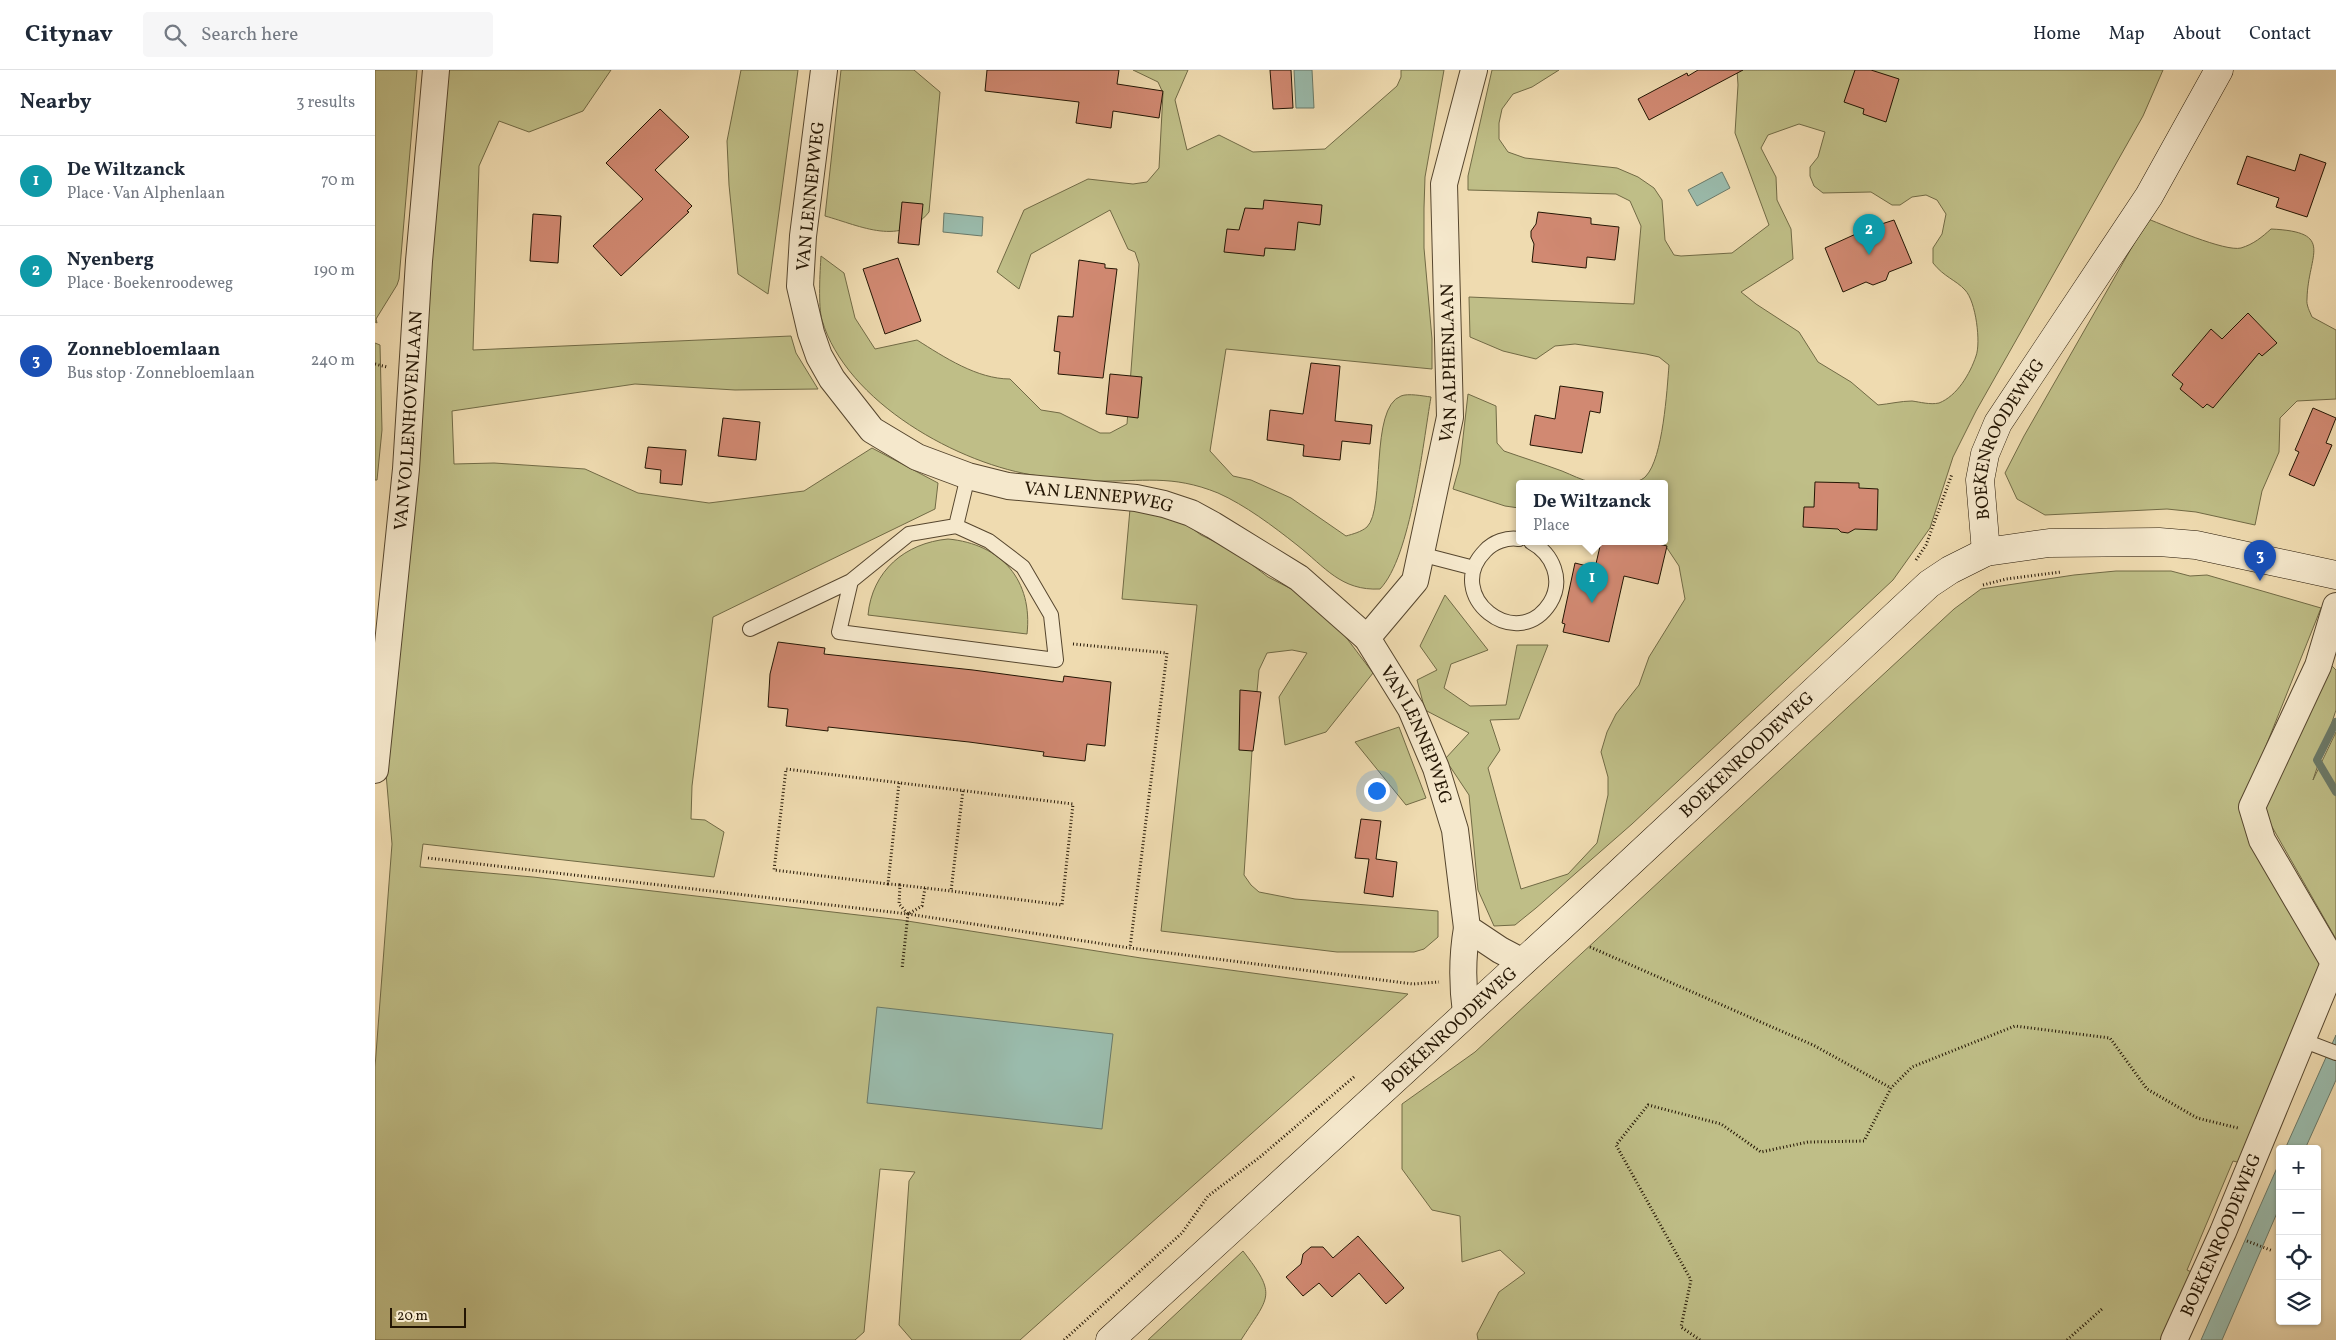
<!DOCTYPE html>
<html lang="en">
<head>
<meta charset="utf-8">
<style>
  :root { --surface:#fff; --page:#f6f6f7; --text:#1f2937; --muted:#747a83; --line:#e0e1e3; --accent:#8f2418 }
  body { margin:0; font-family:Vollkorn,serif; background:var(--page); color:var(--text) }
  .controls { position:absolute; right:15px; bottom:15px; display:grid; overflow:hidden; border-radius:5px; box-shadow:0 1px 4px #0004 }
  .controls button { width:45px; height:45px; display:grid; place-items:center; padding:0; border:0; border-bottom:1px solid var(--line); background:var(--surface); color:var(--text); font:25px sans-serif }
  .scale { position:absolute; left:15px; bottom:12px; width:76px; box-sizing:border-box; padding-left:5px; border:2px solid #231503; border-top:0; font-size:14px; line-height:18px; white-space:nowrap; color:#231503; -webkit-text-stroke:4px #f5e8cc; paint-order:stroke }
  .you { position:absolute; left:1001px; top:720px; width:18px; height:18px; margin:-12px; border:4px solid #fff; border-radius:50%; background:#1a73e8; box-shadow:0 0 0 8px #1a73e833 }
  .badge { display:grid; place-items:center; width:32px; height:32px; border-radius:50%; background:var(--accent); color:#fff; font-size:16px; font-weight:700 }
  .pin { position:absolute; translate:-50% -41px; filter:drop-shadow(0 1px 2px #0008) }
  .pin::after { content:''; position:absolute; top:26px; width:18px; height:15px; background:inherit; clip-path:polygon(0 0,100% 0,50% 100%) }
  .popup { position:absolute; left:1141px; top:410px; width:152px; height:65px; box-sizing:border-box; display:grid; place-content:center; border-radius:5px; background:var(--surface); filter:drop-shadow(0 1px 4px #0005); font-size:16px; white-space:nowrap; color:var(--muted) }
  .popup b { font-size:19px; color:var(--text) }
  .popup::after { content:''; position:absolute; left:50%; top:100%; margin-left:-10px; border:10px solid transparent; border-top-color:var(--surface) }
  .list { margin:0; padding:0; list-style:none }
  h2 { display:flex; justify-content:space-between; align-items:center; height:65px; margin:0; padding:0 20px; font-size:21px }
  h2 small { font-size:16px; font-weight:400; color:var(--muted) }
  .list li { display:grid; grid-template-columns:32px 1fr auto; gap:15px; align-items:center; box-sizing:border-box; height:90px; padding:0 20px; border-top:1px solid var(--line) }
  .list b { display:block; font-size:19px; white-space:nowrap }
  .list p { margin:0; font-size:16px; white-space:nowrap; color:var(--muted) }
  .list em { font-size:16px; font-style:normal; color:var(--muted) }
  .icon { flex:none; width:28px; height:28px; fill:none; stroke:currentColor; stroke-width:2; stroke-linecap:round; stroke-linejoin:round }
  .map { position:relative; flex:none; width:1961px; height:1270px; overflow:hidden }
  header { display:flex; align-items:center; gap:30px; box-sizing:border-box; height:70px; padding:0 25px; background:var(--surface); border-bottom:1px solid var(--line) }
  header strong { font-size:24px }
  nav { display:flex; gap:28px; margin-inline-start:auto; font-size:18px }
  .search { width:350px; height:45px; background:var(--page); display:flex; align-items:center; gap:12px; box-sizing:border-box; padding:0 18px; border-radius:5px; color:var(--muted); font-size:19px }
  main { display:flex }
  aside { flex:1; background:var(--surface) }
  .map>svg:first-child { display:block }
  .green { fill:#bfbe87; stroke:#716a45; fill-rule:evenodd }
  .water { fill:#9abbac; stroke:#6a7968 }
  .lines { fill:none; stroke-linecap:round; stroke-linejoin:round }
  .stream { stroke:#6a7968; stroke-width:8 }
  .building { fill:#d18972; stroke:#231503 }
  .lane-casing { stroke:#56462e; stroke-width:16 }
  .street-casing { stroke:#56462e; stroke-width:28 }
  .secondary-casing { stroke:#231503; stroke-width:29 }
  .path { stroke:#231503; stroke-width:3; stroke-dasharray:1 2.5; stroke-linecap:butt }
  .lane { stroke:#f5e8cc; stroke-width:14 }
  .street { stroke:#f5e8cc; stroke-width:26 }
  .secondary { stroke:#f5e8cc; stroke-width:28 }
  .labels { text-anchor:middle; stroke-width:4.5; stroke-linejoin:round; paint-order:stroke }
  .street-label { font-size:18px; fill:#231503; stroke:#f5e8cc }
</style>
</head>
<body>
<header>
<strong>Citynav</strong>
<div class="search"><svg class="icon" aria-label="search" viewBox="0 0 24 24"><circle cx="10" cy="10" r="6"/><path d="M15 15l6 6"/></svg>Search here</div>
<nav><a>Home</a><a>Map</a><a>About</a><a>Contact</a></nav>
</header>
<main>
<aside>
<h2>Nearby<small>3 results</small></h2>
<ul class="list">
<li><span class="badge" style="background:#0f9aa8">1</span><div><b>De Wiltzanck</b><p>Place · Van Alphenlaan</p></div><em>70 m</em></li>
<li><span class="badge" style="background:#0f9aa8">2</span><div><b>Nyenberg</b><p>Place · Boekenroodeweg</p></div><em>190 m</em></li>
<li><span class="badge" style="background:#1a4fb4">3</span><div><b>Zonnebloemlaan</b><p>Bus stop · Zonnebloemlaan</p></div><em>240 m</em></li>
</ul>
</aside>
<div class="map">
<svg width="1961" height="1270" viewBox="0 0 1961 1270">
  <rect width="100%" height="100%" fill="#efdbb0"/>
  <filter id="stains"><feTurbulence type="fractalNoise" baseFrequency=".004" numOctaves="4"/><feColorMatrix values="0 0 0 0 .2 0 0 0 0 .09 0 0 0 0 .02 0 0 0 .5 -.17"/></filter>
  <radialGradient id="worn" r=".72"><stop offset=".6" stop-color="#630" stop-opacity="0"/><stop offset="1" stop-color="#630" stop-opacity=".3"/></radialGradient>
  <!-- green -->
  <path class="green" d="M 0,0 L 42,0 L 24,209 L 22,215 L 1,249 L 2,253 L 0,252 Z
    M 68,0 L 236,0 L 208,41 L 154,62 L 124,51 L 104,96 L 98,280 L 416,266 L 421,283 L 443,319 L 360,320 L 260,314 L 77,341 L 79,394 L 119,393 L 210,399 L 263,423 L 334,433 L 429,421 L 497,378 L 563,413 L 560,439 L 338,547 L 317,716 L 316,749 L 330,750 L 349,762 L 339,807 L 48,774 L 45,797 L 158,807 L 526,850 L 766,888 L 1033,924 L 645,1270 L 537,1270 L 524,1255 L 534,1111 L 540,1102 L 505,1099 L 489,1262 L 480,1270 L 0,1270 L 0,997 L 17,774 L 7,656 Z
    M 366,0 L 423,0 L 393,224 L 363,204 L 354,115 L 352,71 Z
    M 466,0 L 539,0 L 565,22 L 554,142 C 526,177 486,156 450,146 Z
    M 758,0 L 813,0 L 800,30 L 812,80 L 844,65 L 878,82 L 950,79 L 1022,16 L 1026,7 L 1026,0 L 1069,0 L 1050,107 L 1049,138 L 1049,178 L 1057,269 L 1057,299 L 851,279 L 835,381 L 858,406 L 876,410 L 916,428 L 971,466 C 978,464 986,462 992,457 C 1011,438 994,338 1026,326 C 1033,323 1048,326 1056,327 C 1048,373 1036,487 1005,519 C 966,521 950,497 922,475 C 898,456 870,435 843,423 C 796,404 768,412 720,411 C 702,411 682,408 664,406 C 584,395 471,332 447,250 C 443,237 445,201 446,186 L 469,203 L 480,248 L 500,279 L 542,270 C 569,287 602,309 635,309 L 666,340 L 685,343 L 725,363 L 735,363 L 752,354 L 764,194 L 760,182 L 753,179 L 735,140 L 656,184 L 644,219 L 622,202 L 649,140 L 713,109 L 758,114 L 772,112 L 784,98 L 788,23 L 783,12 Z
    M 1117,0 L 1184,0 L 1157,17 L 1138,24 L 1127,39 L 1124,53 L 1124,69 L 1133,82 L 1150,88 L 1242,98 L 1263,107 L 1279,118 L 1287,130 L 1290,170 L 1299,185 L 1306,186 L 1357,183 L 1394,155 L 1360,63 L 1363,15 L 1362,0 L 1788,0 L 1768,46 L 1601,341 L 1578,387 L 1555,458 L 1518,510 L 1257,754 L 1161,838 L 1140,855 L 1119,856 L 1103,820 L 1094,725 L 1070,689 L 1094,663 L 1050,640 L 1042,610 L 1062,600 L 1045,576 L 1070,525 L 1113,580 L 1076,594 L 1069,618 L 1095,636 L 1131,635 L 1142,575 L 1173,575 L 1144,649 L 1115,650 L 1125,680 L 1113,698 L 1146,819 L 1193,804 L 1222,773 L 1233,725 L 1233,707 L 1226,682 L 1232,662 L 1241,644 L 1264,615 L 1274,587 L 1310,529 L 1304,496 L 1288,472 L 1290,472 L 1290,414 L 1144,414 L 1144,438 L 1130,436 L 1078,419 L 1085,394 L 1093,324 L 1121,336 L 1122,373 L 1129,381 C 1149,388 1168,394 1187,401 C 1197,405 1206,410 1216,412 C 1229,414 1262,417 1271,406 C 1288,388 1292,320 1294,295 L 1284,287 L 1271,284 L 1200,274 L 1180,276 L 1161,289 L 1128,281 L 1095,267 L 1094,227 L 1259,234 L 1266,156 L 1255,131 L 1241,124 L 1093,120 L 1093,106 ZM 1424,54 L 1450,62 L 1443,87 L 1435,97 L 1435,106 L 1439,116 L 1448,123 L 1496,122 L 1517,135 L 1525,135 L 1537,127 L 1551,125 L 1562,130 L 1571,144 L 1567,164 L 1558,178 L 1558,193 C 1569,207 1581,210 1590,220 C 1601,231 1606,273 1601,286 C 1595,304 1582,326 1564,333 C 1555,335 1545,332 1537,331 C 1526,331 1514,334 1503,335 L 1476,312 L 1443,292 L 1424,262 L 1381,234 L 1366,222 L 1418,189 L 1416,159 L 1402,130 L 1401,107 L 1386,78 L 1393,65 Z
    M 1773,149 C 1791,156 1850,182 1866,178 C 1879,174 1887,167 1896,159 C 1961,162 1933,184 1932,229 C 1931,235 1935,242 1937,247 L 1961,260 L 1961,329 L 1922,331 L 1905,348 L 1904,382 L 1887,421 L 1880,455 L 1821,442 L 1792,439 L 1670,445 L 1642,429 L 1630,403 L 1649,366 Z
    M 0,273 L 5,275 L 7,360 L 2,410 L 0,410 Z
    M 755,439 L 810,453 L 826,465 L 859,481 L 893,507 L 932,527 L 961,554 L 998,603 L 951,662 L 910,675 L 904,627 L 932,583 L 917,580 L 892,583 L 884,600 L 878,665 L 869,805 L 876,815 L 884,822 L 920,829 L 1063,841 L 1063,867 L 1049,879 L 1039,882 L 962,882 L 786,861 L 822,535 L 747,529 Z
    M 573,469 C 627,474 658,511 652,564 L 493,545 C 497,501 530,473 573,469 Z
    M 1741,501 L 1796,501 L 1815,506 L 1832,505 L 1946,538 L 1865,741 L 1943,882 L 1946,908 L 1866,1093 L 1858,1091 L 1812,1200 L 1821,1204 L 1790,1270 L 1103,1270 L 1102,1264 L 1124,1222 L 1150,1203 L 1125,1180 L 1087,1192 L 1085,1146 L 1057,1140 L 1027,1099 L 1027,1034 L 1100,982 L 1579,539 L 1606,519 L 1699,505 Z
    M 1955,594 L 1961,600 L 1961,640 L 1938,710 L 1961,662 L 1961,869 L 1884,734 Z
    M 1024,657 L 1051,728 L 1031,735 L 980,672 Z
    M 868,1181 C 903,1226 894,1226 866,1270 L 773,1270 Z"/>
  <!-- water -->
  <path class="water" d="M 919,0 L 937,0 L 939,38 L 921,38 Z
    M 1347,102 L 1355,118 L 1322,136 L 1313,120 Z
    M 569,143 L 608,147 L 607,166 L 568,162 Z
    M 502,937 L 738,964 L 727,1059 L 492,1033 Z
    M 1961,965 L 1961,1010 L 1930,1079 L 1910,1079 Z
    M 1905,1091 L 1905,1136 L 1847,1270 L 1826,1270 Z"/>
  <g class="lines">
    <!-- stream -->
    <path class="stream" d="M 1961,652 L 1942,690 L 1961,722"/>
  </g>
  <!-- building -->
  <path class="building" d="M 612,0 L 744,0 L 742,14 L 788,21 L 784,48 L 738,41 L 736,58 L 701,53 L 704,32 L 610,21 Z
    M 895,0 L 916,0 L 918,38 L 898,39 Z
    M 1323,0 L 1368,0 L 1274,50 L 1263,29 L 1312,3 L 1313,6 Z
    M 1480,0 L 1496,0 L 1524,9 L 1511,52 L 1488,44 L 1489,39 L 1469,32 Z
    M 285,39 L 314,67 L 280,100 L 317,136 L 312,141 L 314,142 L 246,206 L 218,176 L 268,129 L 231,93 Z
    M 1925,84 L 1951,93 L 1932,147 L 1901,137 L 1904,128 L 1862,114 L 1872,86 L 1920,101 Z
    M 889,130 L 947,135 L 945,155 L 923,152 L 920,180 L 890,178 L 889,186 L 849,182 L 852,159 L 864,160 L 870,138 L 888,139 Z
    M 527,132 L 548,134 L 544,175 L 523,173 Z
    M 1163,142 L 1216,148 L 1216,154 L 1244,157 L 1240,190 L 1212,187 L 1211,198 L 1157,192 L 1159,174 L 1156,167 L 1156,161 L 1161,154 Z
    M 158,144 L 186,146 L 183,193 L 155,191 Z
    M 1519,150 L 1537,193 L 1514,202 L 1511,210 L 1498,215 L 1491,212 L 1468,222 L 1450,178 L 1494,158 Z
    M 523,188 L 546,251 L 510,264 L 488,199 Z
    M 704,190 L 730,194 L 730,198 L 742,199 L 728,308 L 683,304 L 685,282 L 679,281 L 683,246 L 698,247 Z
    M 1873,243 L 1902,273 L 1887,286 L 1884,283 L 1838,338 L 1832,334 L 1828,338 L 1805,319 L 1808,314 L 1797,305 L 1836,259 L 1847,269 Z
    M 936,293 L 965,296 L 960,351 L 997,355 L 995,374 L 967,371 L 965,390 L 928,386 L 929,375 L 892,370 L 895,340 L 928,344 Z
    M 735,304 L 767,307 L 763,348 L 731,344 Z
    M 1185,316 L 1228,322 L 1225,343 L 1215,341 L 1207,383 L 1155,375 L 1160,345 L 1180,349 Z
    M 1938,338 L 1961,348 L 1951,373 L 1957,375 L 1939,416 L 1914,405 L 1924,382 L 1920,380 Z
    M 348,348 L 385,352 L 381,390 L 343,386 Z
    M 273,377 L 311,380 L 307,415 L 285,413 L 286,400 L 270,398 Z
    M 1440,412 L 1484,413 L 1484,418 L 1503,419 L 1502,460 L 1480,459 L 1473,463 L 1466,462 L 1463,459 L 1428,457 L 1429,437 L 1439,437 Z
    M 1226,472 L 1275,472 L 1292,476 L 1283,514 L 1249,506 L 1234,572 L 1188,562 L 1190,554 L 1187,553 L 1200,493 L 1220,498 Z
    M 403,572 L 450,578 L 449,584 L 598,600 L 688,612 L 689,606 L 736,612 L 730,676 L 712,674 L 710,691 L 668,686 L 669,682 L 594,672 L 453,657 L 453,661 L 411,656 L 413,639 L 393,637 L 395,604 Z
    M 865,620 L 886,622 L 878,681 L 864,680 Z
    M 986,749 L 1006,751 L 1001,789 L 1022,792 L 1018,827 L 989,823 L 994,789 L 980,788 Z
    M 983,1166 L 1029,1218 L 1011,1234 L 984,1203 L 957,1227 L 944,1213 L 928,1226 L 911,1207 L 926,1194 L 928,1184 L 936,1177 L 948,1177 L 958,1188 Z"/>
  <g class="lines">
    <defs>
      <path id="lane" d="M 1144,469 C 1132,467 1118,472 1110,481 C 1067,525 1142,585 1175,533 C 1189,510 1178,484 1156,472
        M 1045,484 L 1099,498
        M 476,511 L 534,464 L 581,456 L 593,406
        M 375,559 L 476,511 L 464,562 L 681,590 L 676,545 L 648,497 L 614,471 L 581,456
        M 1927,970 L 1961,983"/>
      <g id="street">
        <path id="s1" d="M 449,0 L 428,166 L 425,216 L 436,263 L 444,286 L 457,309 L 497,360 L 542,387 L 593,406 L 633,416 L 761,428 L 789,434 L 816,443 L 838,455 L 924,508 L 992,568 L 1036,639 L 1061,698 L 1080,760 L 1092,858 L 1125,880 L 1148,892"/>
        <path id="s2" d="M 992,568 L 1040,511 L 1075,347 L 1069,114 L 1099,0"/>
        <path id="s3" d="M 0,700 L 31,399 L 44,191 L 61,0"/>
        <path d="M 1091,943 C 1087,913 1087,887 1092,858"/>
        <path id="s4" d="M 1799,1270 L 1848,1162 L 1959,893 L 1887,770 L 1877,737 L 1943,596 L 1961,536"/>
      </g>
      <g id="secondary">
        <path id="s5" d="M 1611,482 L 1605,410 L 1610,384 L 1623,353 L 1774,126 L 1844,0"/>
        <path id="s6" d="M 735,1270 L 1186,857 L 1554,514 L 1575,500 L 1611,482 L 1674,473 L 1784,472 L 1821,475 L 1961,505"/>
      </g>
    </defs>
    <!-- lane casing -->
    <use href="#lane" class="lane-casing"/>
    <!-- street casing -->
    <use href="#street" class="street-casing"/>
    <!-- secondary casing -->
    <use href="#secondary" class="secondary-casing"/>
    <!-- path -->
    <path class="path" d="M 0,294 L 12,297
      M 1541,490 L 1551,475 L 1577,404
      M 1608,515 L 1631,509 L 1686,502
      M 698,574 L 792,583 L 755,878
      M 524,713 L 513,814 L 525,815
      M 53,788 L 533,844 L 527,899
      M 513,814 L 399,800 L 411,699 L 698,734 L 687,835 L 576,821 L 588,720
      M 550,818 L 547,836 L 533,844 L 524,834 L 525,815 L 576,821
      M 533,844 L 755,878 L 1038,914 L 1064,912
      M 1215,877 L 1438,975 L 1516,1018
      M 1872,1171 L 1898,1181
      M 689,1270 L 807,1163 L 833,1126 L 885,1087 L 980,1006
      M 1325,1270 L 1306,1257 L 1316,1210 L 1241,1075 L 1273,1035 L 1346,1054 L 1386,1082 L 1433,1072 L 1489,1071 L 1516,1018 L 1537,997 L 1640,956 L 1735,968 L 1772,1019 L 1822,1048 L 1863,1058
      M 1692,1270 L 1727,1239"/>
    <!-- lane -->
    <use href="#lane" class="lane"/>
    <!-- street -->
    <use href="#street" class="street"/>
    <!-- secondary -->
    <use href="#secondary" class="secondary"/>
  </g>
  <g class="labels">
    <!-- street labels -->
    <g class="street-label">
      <text transform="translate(435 126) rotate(-84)" y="6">VAN LENNEPWEG</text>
      <text dy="6" stroke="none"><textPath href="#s2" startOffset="296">VAN ALPHENLAAN</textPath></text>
      <text dy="6" stroke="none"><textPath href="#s3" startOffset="351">VAN VOLLENHOVENLAAN</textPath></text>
      <text dy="6" stroke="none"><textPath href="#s5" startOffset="120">BOEKENROODEWEG</textPath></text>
      <text dy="6" stroke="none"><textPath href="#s1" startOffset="621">VAN LENNEPWEG</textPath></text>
      <text dy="6" stroke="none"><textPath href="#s1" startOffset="1041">VAN LENNEPWEG</textPath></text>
      <text dy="6" stroke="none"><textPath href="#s6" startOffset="865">BOEKENROODEWEG</textPath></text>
      <text dy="6" stroke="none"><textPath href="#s6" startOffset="460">BOEKENROODEWEG</textPath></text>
      <text dy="6" stroke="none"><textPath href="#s4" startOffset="115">BOEKENROODEWEG</textPath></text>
    </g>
  </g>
  <rect width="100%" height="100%" filter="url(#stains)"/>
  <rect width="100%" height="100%" fill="url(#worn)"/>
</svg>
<div class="controls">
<button>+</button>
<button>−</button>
<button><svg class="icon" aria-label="locate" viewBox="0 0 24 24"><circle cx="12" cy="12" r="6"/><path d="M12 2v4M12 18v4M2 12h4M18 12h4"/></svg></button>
<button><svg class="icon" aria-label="layers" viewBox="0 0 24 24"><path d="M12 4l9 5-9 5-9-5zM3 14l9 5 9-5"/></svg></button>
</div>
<div class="scale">20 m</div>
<div class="you"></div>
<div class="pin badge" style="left:1217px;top:533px;background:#0f9aa8">1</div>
<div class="popup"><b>De Wiltzanck</b>Place</div>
<div class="pin badge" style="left:1494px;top:185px;background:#0f9aa8">2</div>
<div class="pin badge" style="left:1885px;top:511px;background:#1a4fb4">3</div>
</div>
</main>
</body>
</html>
